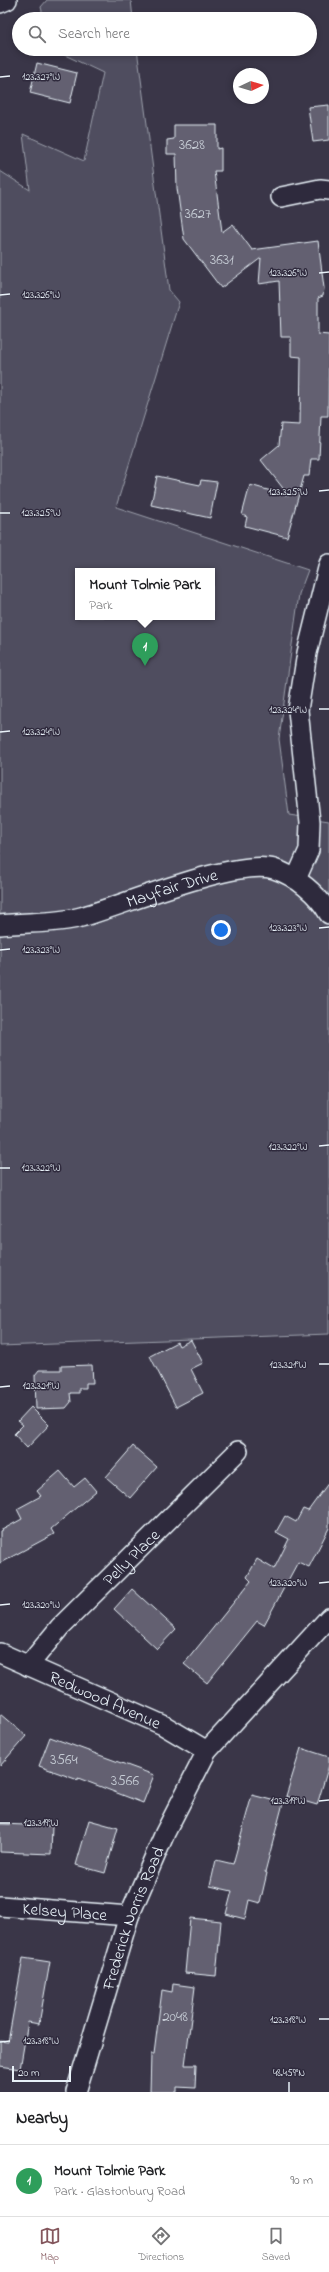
<!DOCTYPE html>
<html lang="en">
<head>
<meta charset="utf-8">
<style>
  :root { --surface:#fff; --page:#f6f6f6; --text:#202124; --muted:#757577; --line:#e0e0e0; --accent:#84575d }
  body { margin:0; font-family:"Indie Flower",sans-serif; background:var(--page); color:var(--text) }
  .compass { position:absolute; left:233px; top:68px; width:36px; height:36px; border-radius:50%; background:var(--surface); box-shadow:0 2px 6px #0003; rotate:86deg }
  .scale { position:absolute; left:12px; bottom:10px; width:59px; box-sizing:border-box; padding-left:4px; border:2px solid #e8f1f8; border-top:0; font-size:11px; line-height:14px; white-space:nowrap; color:#e8f1f8; -webkit-text-stroke:3px #2f2a3d; paint-order:stroke }
  .you { position:absolute; left:221px; top:930px; width:14px; height:14px; margin:-10px; border:3px solid #fff; border-radius:50%; background:#1a73e8; box-shadow:0 0 0 6px #1a73e833 }
  .badge { display:grid; place-items:center; width:26px; height:26px; border-radius:50%; background:var(--accent); color:#fff; font-size:13px; font-weight:700 }
  .pin { position:absolute; translate:-50% -33px; filter:drop-shadow(0 1px 2px #0008) }
  .pin::after { content:''; position:absolute; top:21px; width:14px; height:12px; background:inherit; clip-path:polygon(0 0,100% 0,50% 100%) }
  .popup { position:absolute; left:75px; top:568px; width:140px; height:52px; box-sizing:border-box; display:grid; place-content:center; border-radius:0px; background:var(--surface); filter:drop-shadow(0 1px 3px #0005); font-size:13px; white-space:nowrap; color:var(--muted) }
  .popup b { font-size:15px; color:var(--text) }
  .popup::after { content:''; position:absolute; left:50%; top:100%; margin-left:-8px; border:8px solid transparent; border-top-color:var(--surface) }
  .list { margin:0; padding:0; list-style:none }
  h2 { display:flex; justify-content:space-between; align-items:center; height:52px; margin:0; padding:0 16px; font-size:17px }
  h2 small { font-size:13px; font-weight:400; color:var(--muted) }
  .list li { display:grid; grid-template-columns:26px 1fr auto; gap:12px; align-items:center; box-sizing:border-box; height:72px; padding:0 16px; border-top:1px solid var(--line) }
  .list b { display:block; font-size:15px; white-space:nowrap }
  .list p { margin:0; font-size:13px; white-space:nowrap; color:var(--muted) }
  .list em { font-size:13px; font-style:normal; color:var(--muted) }
  .icon { flex:none; width:22px; height:22px; fill:none; stroke:currentColor; stroke-width:2; stroke-linecap:round; stroke-linejoin:round }
  .map { position:relative; flex:none; width:329px; height:2092px; overflow:hidden }
  .search { position:absolute; background:var(--surface); box-shadow:0 2px 6px #0003; left:12px; right:12px; top:12px; height:44px; display:flex; align-items:center; gap:10px; box-sizing:border-box; padding:0 14px; border-radius:22px; color:var(--muted); font-size:15px }
  .sheet { height:124px; background:var(--surface) }
  nav { display:flex; justify-content:space-around; align-items:center; box-sizing:border-box; height:56px; border-top:1px solid var(--line); background:var(--surface); font-size:11px; color:var(--muted) }
  nav a { display:grid; justify-items:center; gap:2px }
  nav .on { color:var(--accent) }
  .map>svg:first-child { display:block }
  .green { fill:#504e5f; stroke:#9ca0ac; fill-rule:evenodd }
  .building { fill:#636171; stroke:#e8f1f8 }
  .lines { fill:none; stroke-linecap:round; stroke-linejoin:round }
  .minor-casing { stroke:#e8f1f8; stroke-width:22 }
  .minor { stroke:#2f2a3d; stroke-width:19 }
  .ticks { fill:none; stroke:#e8f1f8; stroke-width:1.5 }
  .labels { text-anchor:middle; stroke-width:3; stroke-linejoin:round; paint-order:stroke }
  .number-label { font-size:15px; fill:#c7cdd6 }
  .street-label { font-size:17px; fill:#e8f1f8; stroke:#2f2a3d }
  .ticks-label { font-size:10px; text-anchor:middle; fill:#e8f1f8; stroke:#2f2a3d; stroke-width:3; stroke-linejoin:round; paint-order:stroke }
</style>
</head>
<body>
<div class="map">
<svg width="329" height="2092" viewBox="0 0 329 2092">
  <rect width="100%" height="100%" fill="#3a3648"/>
  <filter id="ink" filterUnits="userSpaceOnUse"><feTurbulence type="fractalNoise" baseFrequency=".025" numOctaves="2"/><feDisplacementMap in="SourceGraphic" scale="8" xChannelSelector="R" yChannelSelector="G"/><feConvolveMatrix kernelMatrix="1 2 1 2 8 2 1 2 1" color-interpolation-filters="sRGB"/></filter>
  <g filter="url(#ink)">
    <!-- green -->
    <path class="green" d="M 47,0 L 131,0 L 133,19 L 44,19 L 41,7 Z
      M 52,49 L 137,49 L 169,290 L 179,302 L 116,507 L 308,570 L 299,594 L 279,739 L 289,815 L 329,821 L 329,1334 L 0,1346 L 0,171 L 30,190 L 23,134 L 84,161 L 103,73 ZM 78,571 L 212,571 L 212,617 L 78,617 Z"/>
    <!-- building -->
    <path class="building" d="M 37,63 L 77,73 L 70,103 L 30,93 Z
      M 329,105 L 329,140 L 313,142 L 308,107 Z
      M 174,125 L 217,125 L 217,149 L 221,148 L 221,171 L 214,171 L 222,232 L 233,224 L 252,250 L 318,241 L 324,288 L 323,296 L 318,298 L 318,334 L 329,335 L 328,416 L 321,416 L 319,459 L 311,459 L 309,476 L 304,476 L 287,537 L 245,526 L 247,517 L 242,515 L 250,485 L 289,496 L 261,460 L 279,445 L 281,424 L 300,425 L 301,357 L 291,356 L 291,337 L 281,337 L 279,281 L 259,284 L 261,258 L 221,288 L 184,239 L 177,188 L 176,154 L 167,154 L 167,140 L 174,139 Z
      M 157,476 L 200,485 L 201,480 L 217,482 L 210,518 L 151,505 Z
      M 191,1340 L 203,1363 L 191,1369 L 203,1393 L 176,1407 L 150,1356 L 177,1342 L 179,1346 Z
      M 92,1365 L 93,1383 L 86,1383 L 86,1388 L 79,1388 L 79,1393 L 70,1393 L 71,1402 L 66,1408 L 36,1409 L 35,1375 L 39,1370 L 61,1370 L 61,1366 Z
      M 31,1407 L 49,1425 L 27,1448 L 14,1434 L 23,1425 L 18,1421 Z
      M 133,1446 L 157,1467 L 130,1498 L 106,1477 Z
      M 60,1471 L 74,1487 L 85,1478 L 96,1491 L 51,1529 L 54,1534 L 0,1563 L 0,1531 L 22,1519 L 17,1509 L 41,1496 L 37,1491 Z
      M 329,1482 L 329,1528 L 309,1567 L 298,1562 L 264,1625 L 257,1621 L 207,1683 L 184,1664 L 251,1581 L 247,1577 L 257,1559 L 274,1569 L 289,1539 L 276,1532 L 285,1516 L 296,1522 L 303,1509 L 308,1511 Z
      M 132,1589 L 176,1629 L 157,1649 L 114,1609 Z
      M 0,1714 L 26,1736 L 0,1766 Z
      M 50,1737 L 154,1775 L 143,1803 L 78,1778 L 78,1780 L 39,1766 Z
      M 301,1748 L 329,1757 L 329,1765 L 317,1805 L 286,1796 Z
      M 252,1795 L 283,1803 L 265,1872 L 267,1873 L 260,1903 L 249,1900 L 245,1919 L 226,1914 L 232,1891 L 210,1886 L 216,1860 L 233,1864 Z
      M 89,1820 L 118,1828 L 105,1873 L 76,1865 Z
      M 0,1824 L 52,1826 L 51,1854 L 0,1852 Z
      M 190,1918 L 221,1921 L 216,1976 L 185,1973 Z
      M 23,1958 L 50,1962 L 39,2024 L 28,2022 L 20,2069 L 0,2066 L 0,2041 L 8,2042 Z
      M 173,1984 L 195,1987 L 185,2065 L 196,2065 L 195,2088 L 177,2087 L 177,2092 L 150,2092 L 151,2054 L 154,2054 L 162,1990 L 172,1992 Z"/>
    <g class="lines">
      <defs>
        <g id="minor">
          <path d="M 0,3 L 7,0"/>
          <path d="M 281,197 L 320,189 L 329,190"/>
          <path d="M 296,879 L 309,850 L 310,822 L 298,710 L 307,653 L 329,564"/>
          <path id="s1" d="M 0,925 C 27,922 55,924 81,917 C 124,905 235,858 274,869 C 296,876 318,894 329,914"/>
          <path id="s2" d="M 0,1653 L 163,1725 L 207,1751"/>
          <path id="s3" d="M 28,1666 L 60,1627 L 238,1451"/>
          <path id="s4" d="M 0,1906 L 129,1916"/>
          <path id="s5" d="M 76,2092 L 129,1916 L 165,1833 L 207,1751 L 329,1618"/>
        </g>
      </defs>
      <!-- minor casing -->
      <use href="#minor" class="minor-casing"/>
      <!-- minor -->
      <use href="#minor" class="minor"/>
    </g>
  </g>
  <!-- ticks -->
  <path class="ticks" d="M 0,77 L 10,76M 319,273 L 329,272M 0,295 L 10,294M 319,491 L 329,490M 0,513 L 10,513M 319,709 L 329,709M 0,732 L 10,731M 319,928 L 329,927M 0,950 L 10,949M 319,1146 L 329,1145M 0,1168 L 10,1168M 319,1364 L 329,1364M 0,1387 L 10,1386M 319,1583 L 329,1582M 0,1605 L 10,1604M 319,1801 L 329,1800M 0,1823 L 10,1823M 319,2019 L 329,2019M 0,2042 L 10,2041M 289,2082 L 289,2092"/>
  <g class="labels">
    <!-- number labels -->
    <g class="number-label">
      <text x="192" y="149">3628</text>
      <text x="198" y="218">3627</text>
      <text x="222" y="264">3631</text>
      <text x="64" y="1764">3564</text>
      <text x="125" y="1785">3566</text>
      <text x="175" y="2021">2048</text>
    </g>
    <!-- street labels -->
    <g class="street-label">
      <text dy="6" stroke="none"><textPath href="#s1" startOffset="177">Mayfair Drive</textPath></text>
      <text dy="6" stroke="none"><textPath href="#s3" startOffset="150">Pelly Place</textPath></text>
      <text dy="6" stroke="none"><textPath href="#s2" startOffset="115">Redwood Avenue</textPath></text>
      <text dy="6" stroke="none"><textPath href="#s4" startOffset="65">Kelsey Place</textPath></text>
      <text dy="6" stroke="none"><textPath href="#s5" startOffset="183">Frederick Norris Road</textPath></text>
    </g>
  </g>
  <g class="ticks-label">
    <text x="41" y="80">123.327°W</text>
    <text x="288" y="276">123.326°W</text>
    <text x="41" y="298">123.326°W</text>
    <text x="288" y="495">123.325°W</text>
    <text x="41" y="516">123.325°W</text>
    <text x="288" y="713">123.324°W</text>
    <text x="41" y="735">123.324°W</text>
    <text x="288" y="931">123.323°W</text>
    <text x="41" y="953">123.323°W</text>
    <text x="288" y="1150">123.322°W</text>
    <text x="41" y="1171">123.322°W</text>
    <text x="288" y="1368">123.321°W</text>
    <text x="41" y="1389">123.321°W</text>
    <text x="288" y="1586">123.320°W</text>
    <text x="41" y="1608">123.320°W</text>
    <text x="288" y="1804">123.319°W</text>
    <text x="41" y="1826">123.319°W</text>
    <text x="288" y="2023">123.318°W</text>
    <text x="41" y="2044">123.318°W</text>
    <text x="289" y="2076">48.459°N</text>
  </g>
</svg>
<svg class="compass" viewBox="-18 -18 36 36"><path d="M0-13l5 13h-10z" fill="#e53935"/><path d="M0 13l5-13h-10z" fill="#757577"/></svg>
<div class="scale">20 m</div>
<div class="you"></div>
<div class="pin badge" style="left:145px;top:666px;background:#2e9e5b">1</div>
<div class="popup"><b>Mount Tolmie Park</b>Park</div>
<div class="search"><svg class="icon" aria-label="search" viewBox="0 0 24 24"><circle cx="10" cy="10" r="6"/><path d="M15 15l6 6"/></svg>Search here</div>
</div>
<section class="sheet">
<h2>Nearby<small></small></h2>
<ul class="list">
<li><span class="badge" style="background:#2e9e5b">1</span><div><b>Mount Tolmie Park</b><p>Park · Glastonbury Road</p></div><em>90 m</em></li>
</ul>
</section>
<nav>
<a class="on"><svg class="icon" aria-label="map" viewBox="0 0 24 24"><path d="M3 6l6-2 6 2 6-2v14l-6 2-6-2-6 2zM9 4v14M15 6v14"/></svg>Map</a>
<a><svg class="icon" aria-label="directions" viewBox="0 0 24 24"><path d="M12 3l9 9-9 9-9-9zM9 14v-3h6M13 9l2 2-2 2"/></svg>Directions</a>
<a><svg class="icon" aria-label="saved" viewBox="0 0 24 24"><path d="M7 4h10v16l-5-4-5 4z"/></svg>Saved</a>
</nav>
</body>
</html>
